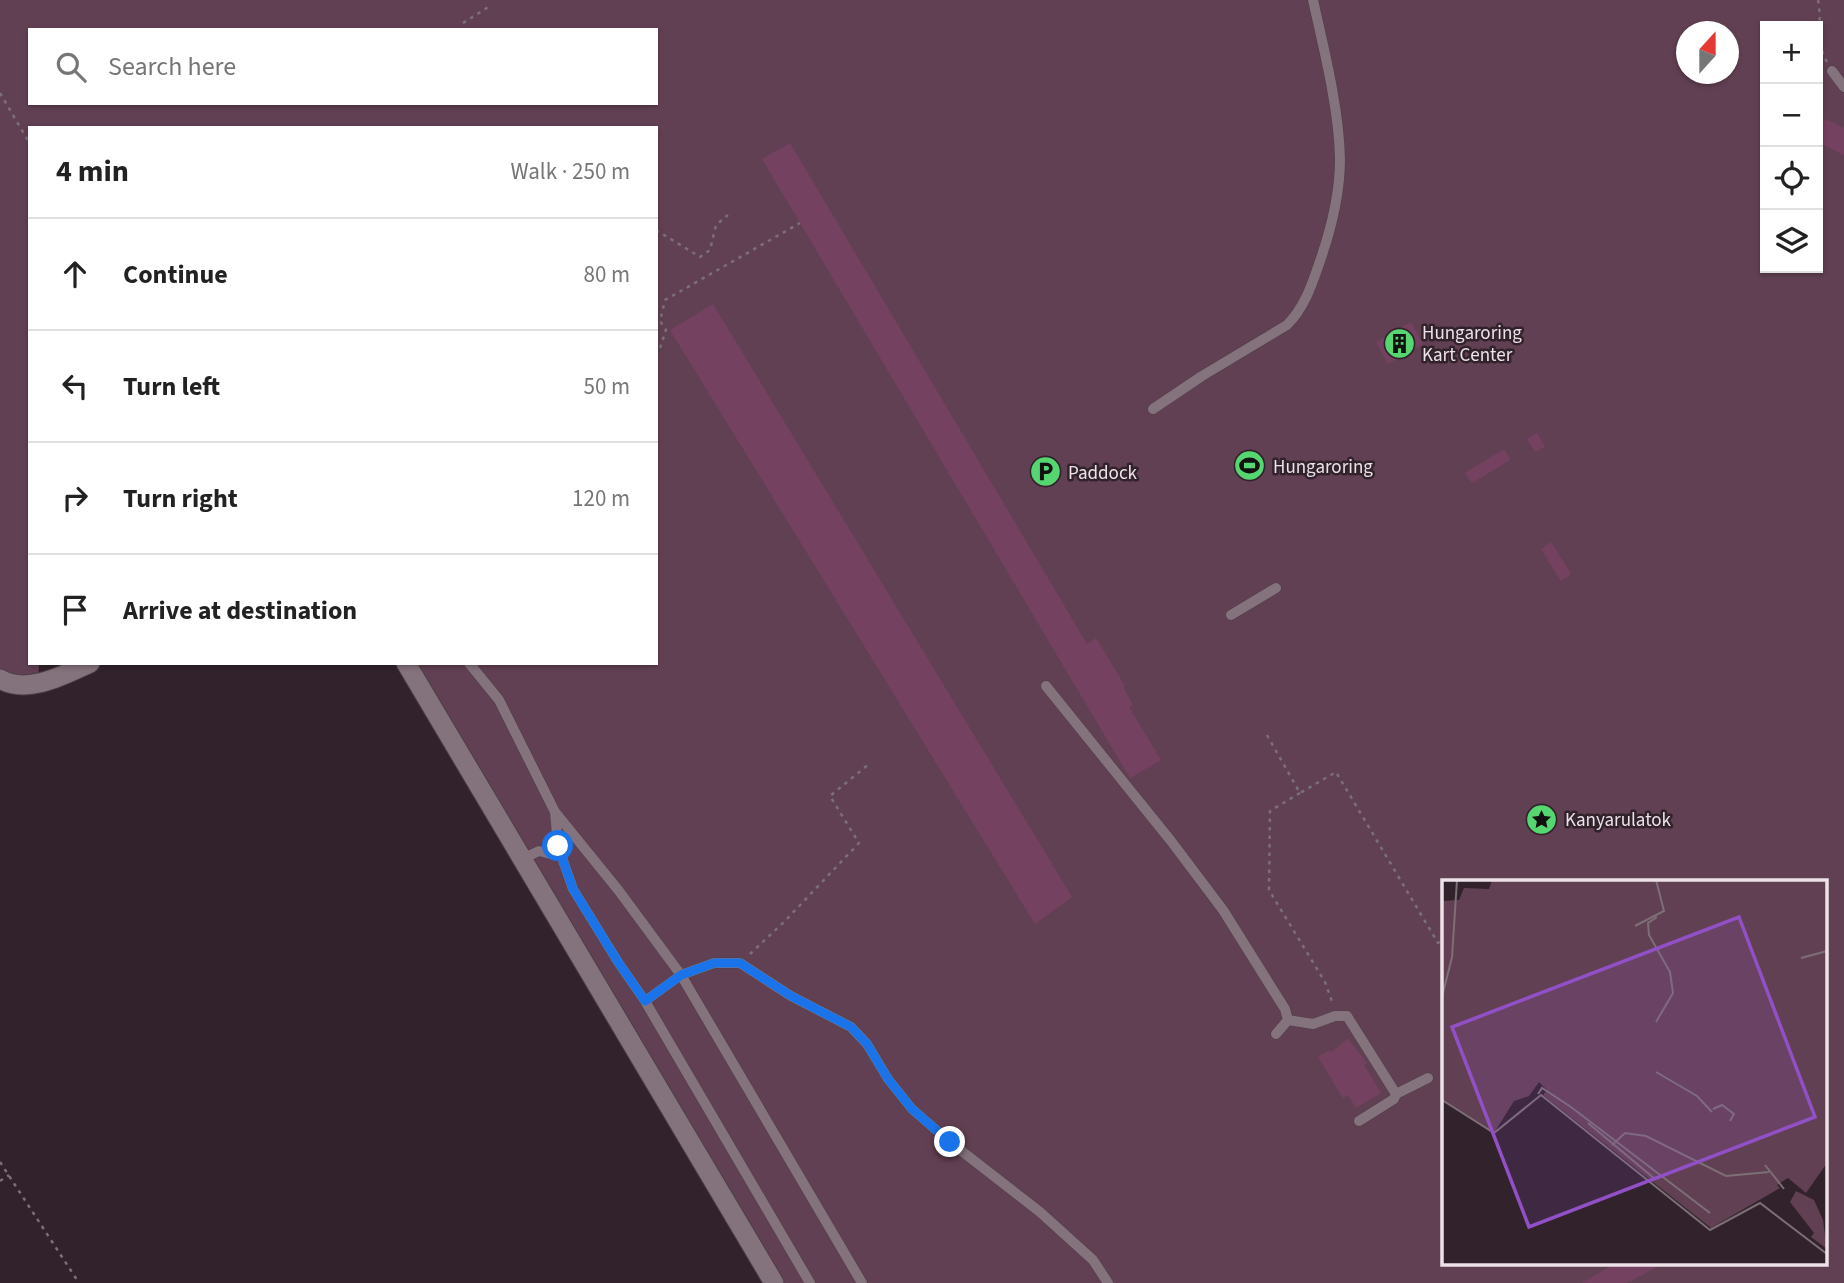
<!DOCTYPE html>
<html lang="en">
<head>
<meta charset="utf-8">
<style>
  :root { --surface:#fff; --page:#f6f6f6; --text:#222; --muted:#767676; --line:#e0e0e0 }
  body { margin:0; font-family:"Source Sans 3",sans-serif; background:var(--page); color:var(--text) }
  .controls { position:absolute; right:21px; top:21px; display:grid; overflow:hidden; border-radius:0px; box-shadow:0 2px 5px #0004 }
  .controls button { width:63px; height:63px; display:grid; place-items:center; padding:0; border:0; border-bottom:2px solid var(--line); background:var(--surface); color:var(--text); font:35px sans-serif }
  .compass { position:absolute; left:1676px; top:21px; width:63px; height:63px; border-radius:50%; background:var(--surface); box-shadow:0 2px 5px #0004; rotate:21deg }
  .stop { position:absolute; width:21px; height:21px; margin:-16px; border:5px solid #1a73e8; border-radius:50%; background:#fff }
  .stop.end { background:#1a73e8; border-color:#fff; box-shadow:0 2px 7px #0008 }
  .list { margin:0; padding:0; list-style:none }
  h2 { display:flex; justify-content:space-between; align-items:center; height:91px; margin:0; padding:0 28px; font-size:30px }
  h2 small { font-size:23px; font-weight:400; color:var(--muted) }
  .list li { display:grid; grid-template-columns:46px 1fr auto; gap:21px; align-items:center; box-sizing:border-box; height:112px; padding:0 28px; border-top:2px solid var(--line) }
  .list b { display:block; font-size:26px; white-space:nowrap }
  .list em { font-size:23px; font-style:normal; color:var(--muted) }
  .icon { flex:none; width:38px; height:38px; fill:none; stroke:currentColor; stroke-width:2; stroke-linecap:round; stroke-linejoin:round }
  .map { position:relative; flex:none; width:1844px; height:1283px; overflow:hidden }
  .search { position:absolute; background:var(--surface); box-shadow:0 2px 5px #0004; left:28px; top:28px; width:630px; height:77px; display:flex; align-items:center; gap:18px; box-sizing:border-box; padding:0 24px; border-radius:0px; color:var(--muted); font-size:26px }
  .panel { position:absolute; background:var(--surface); box-shadow:0 2px 5px #0004; left:28px; top:126px; width:630px; height:539px; border-radius:0px }
  .map>svg:first-child { display:block }
  .green { fill:#624053; fill-rule:evenodd }
  .building { fill:#754160 }
  .lines { fill:none; stroke-linecap:round; stroke-linejoin:round }
  .lane-casing { stroke:#4c3f46; stroke-width:11 }
  .street-casing { stroke:#4c3f46; stroke-width:21 }
  .path { stroke:#7c6f77; stroke-width:2.5; stroke-dasharray:3.5 5; stroke-linecap:butt }
  .lane { stroke:#84727c; stroke-width:10 }
  .street { stroke:#84727c; stroke-width:19 }
  .route { stroke:#1a73e8; stroke-width:9 }
  .labels { text-anchor:middle; stroke-width:5; stroke-linejoin:round; paint-order:stroke }
  .poi-label { font-size:19px; fill:#ece2e7; stroke:#31222b; text-anchor:start }
  .inset-road { fill:none; stroke:#7c6f76; stroke-width:2 }
  .view { fill:#9250c7; fill-opacity:0.15; stroke:#9250c7; stroke-width:3.5 }
  .inset-edge { fill:none; stroke:#ece2e7; stroke-width:3.5 }
</style>
</head>
<body>
<div class="map">
<svg width="1844" height="1283" viewBox="0 0 1844 1283">
  <rect width="100%" height="100%" fill="#31222b"/>
  <!-- green -->
  <path class="green" d="M 0,0 L 1844,0 L 1844,1283 L 779,1283 L 416,663 L 656,663 L 656,128 L 30,128 L 30,663 L 39,663 L 38,683 L 0,679 ZM 1765,26 L 1818,26 L 1818,268 L 1765,268 ZM 30,30 L 656,30 L 656,103 L 30,103 ZM 1686,32 L 1728,32 L 1728,74 L 1686,74 ZM 1443,882 L 1825,882 L 1825,1264 L 1443,1264 Z"/>
  <!-- building -->
  <path class="building" d="M 1818,116 L 1844,128 L 1844,155 L 1818,142 Z
    M 790,143 L 1087,644 L 1096,638 L 1125,686 L 1123,687 L 1133,705 L 1129,707 L 1161,760 L 1130,778 L 762,159 Z
    M 713,304 L 1072,897 L 1035,924 L 670,330 Z
    M 1411,322 L 1423,344 L 1388,364 L 1376,342 Z
    M 1537,433 L 1545,447 L 1535,452 L 1527,439 Z
    M 1504,449 L 1510,460 L 1472,483 L 1465,473 Z
    M 1551,542 L 1571,574 L 1561,581 L 1541,549 Z
    M 1348,1039 L 1367,1063 L 1364,1065 L 1381,1093 L 1356,1108 L 1348,1095 L 1343,1098 L 1318,1057 L 1329,1050 L 1330,1053 Z
    M 1614,1264 L 1654,1264 L 1655,1268 L 1627,1283 L 1582,1283 Z"/>
  <g class="lines">
    <defs>
      <path id="lane" d="M 1832,71 L 1844,87
        M 1153,409 L 1202,376 L 1287,325 C 1304,308 1311,287 1319,264 C 1331,230 1340,195 1340,159 C 1339,108 1324,50 1313,0
        M 1231,615 L 1276,588
        M 469,663 L 499,700 L 555,812 L 619,891 L 681,975 L 862,1283
        M 1046,686 L 1171,841 L 1223,910 L 1285,1009 L 1288,1020 L 1276,1034
        M 555,812 L 558,846 L 573,889 L 618,962 L 645,1001 L 810,1283
        M 522,859 L 539,851 L 562,857
        M 645,1001 L 681,975 L 714,963 L 740,963 L 791,996 L 851,1027 L 867,1044 L 888,1079 L 912,1109 L 950,1142 L 1040,1212 L 1093,1260 L 1108,1283
        M 1288,1020 L 1313,1024 L 1335,1016 L 1347,1016 L 1396,1094 L 1394,1099 L 1359,1121
        M 1396,1094 L 1428,1078"/>
      <path id="street" d="M 406,663 L 774,1283
        M 0,679 C 27,695 64,675 90,663"/>
    </defs>
    <!-- lane casing -->
    <use href="#lane" class="lane-casing"/>
    <!-- street casing -->
    <use href="#street" class="street-casing"/>
    <!-- path -->
    <path class="path" d="M 1818,0 C 1822,20 1816,43 1827,62
      M 463,23 L 490,6
      M 0,93 L 30,144
      M 656,230 L 700,257 L 710,250 L 716,225 L 728,215
      M 660,348 L 666,330 L 660,321 L 665,300 L 800,223
      M 1267,735 L 1300,793 L 1336,772 L 1438,943 L 1443,939
      M 1300,793 L 1270,811 L 1269,890 L 1325,982 L 1333,1004
      M 750,954 L 784,922 L 859,843 L 830,796 L 869,764
      M 0,1162 L 79,1283
      M 0,1181 L 9,1175"/>
    <!-- lane -->
    <use href="#lane" class="lane"/>
    <!-- street -->
    <use href="#street" class="street"/>
  </g>
  <g class="lines">
    <!-- route -->
    <path class="route" d="M 558,846 L 573,889 L 618,962 L 645,1001 L 681,975 L 714,963 L 740,963 L 791,996 L 851,1027 L 867,1044 L 888,1079 L 912,1109 L 950,1142"/>
  </g>
  <!-- icons -->
  <defs>
    <symbol id="building-disc" viewBox="-11 -11 22 22"><circle r="9.5" fill="#55d671" stroke="#31222b"/><path d="M-4-6H4V6H1V3H-1V6H-4ZM-2.5-4.3h1.7v1.8h-1.7ZM.8-4.3h1.7v1.8H.8ZM-2.5-1h1.7V.8h-1.7ZM.8-1h1.7V.8H.8Z" fill="#111"/></symbol>
    <symbol id="stadium-disc" viewBox="-11 -11 22 22"><circle r="9.5" fill="#55d671" stroke="#31222b"/><path d="M0-5a6.5 5 0 1 0 0 10a6.5 5 0 1 0 0-10ZM-3.5-1.8h7v3.6h-7Z" fill="#111"/></symbol>
    <symbol id="parking-disc" viewBox="-11 -11 22 22"><circle r="9.5" fill="#55d671" stroke="#31222b"/><path d="M-3.5-5.5H1a3.5 3.5 0 0 1 0 7H-1V5.5H-3.5ZM-1-3.4V-.6H.8a1.4 1.4 0 0 0 0-2.8Z" fill="#111"/></symbol>
    <symbol id="sight-disc" viewBox="-11 -11 22 22"><circle r="9.5" fill="#55d671" stroke="#31222b"/><path d="M0-6L1.8-2.2L6-1.7L2.9 1.2L3.7 5.4L0 3.3L-3.7 5.4L-2.9 1.2L-6-1.7L-1.8-2.2Z" fill="#111"/></symbol>
  </defs>
  <g fill-rule="evenodd">
    <use href="#building-disc" x="1382" y="326" width="35" height="35"/>
    <use href="#stadium-disc" x="1232" y="448" width="35" height="35"/>
    <use href="#parking-disc" x="1028" y="454" width="35" height="35"/>
    <use href="#sight-disc" x="1524" y="802" width="35" height="35"/>
  </g>
  <g class="labels">
    <!-- poi labels -->
    <g class="poi-label">
      <text x="1422" y="339">Hungaroring<tspan x="1422" dy="22">Kart Center</tspan></text>
      <text x="1273" y="473">Hungaroring</text>
      <text x="1068" y="479">Paddock</text>
      <text x="1565" y="826">Kanyarulatok</text>
    </g>
  </g>
  <!-- overview -->
  <g transform="translate(1442 880)">
    <rect width="385" height="385" fill="#31222b"/>
    <path d="M 50,0 L 385,0 L 385,283 L 364,313 L 346,298 L 335,305 L 338,308 L 269,348 L 101,215 L 105,210 L 97,202 L 87,216 L 72,221 L 52,253 L 0,220 L 0,21 L 17,20 L 22,8 L 47,9 ZM 354,311 L 372,320 L 381,340 L 385,369 L 369,357 L 372,353 L 348,322 Z" fill="#624053"/>
    <path class="inset-road" d="M 193,46 L 222,31 L 214,0M 359,78 L 385,71M 0,117 L 10,77 L 15,0M 214,142 L 231,113 L 228,92 L 207,55 L 206,43 L 215,37M 214,192 L 255,216 L 270,232M 96,214 L 100,208 L 129,227 L 268,333M 0,220 L 52,253 L 99,215 L 268,350 L 318,323 L 385,374M 271,229 L 280,225 L 292,234 L 288,241M 146,243 L 213,299M 170,265 L 183,253 L 204,256 L 284,296 L 327,292M 323,285 L 342,309"/>
    <path class="view" d="M 297,37 L 373,237 L 87,347 L 10,147 Z"/>
    <rect width="385" height="385" class="inset-edge"/>
  </g>
</svg>
<div class="controls">
<button>+</button>
<button>−</button>
<button><svg class="icon" aria-label="locate" viewBox="0 0 24 24"><circle cx="12" cy="12" r="6"/><path d="M12 2v4M12 18v4M2 12h4M18 12h4"/></svg></button>
<button><svg class="icon" aria-label="layers" viewBox="0 0 24 24"><path d="M12 4l9 5-9 5-9-5zM3 14l9 5 9-5"/></svg></button>
</div>
<svg class="compass" viewBox="-18 -18 36 36"><path d="M0-13l5 13h-10z" fill="#e53935"/><path d="M0 13l5-13h-10z" fill="#767676"/></svg>
<div class="stop" style="left:558px;top:846px"></div>
<div class="stop end" style="left:950px;top:1142px"></div>
<div class="search"><svg class="icon" aria-label="search" viewBox="0 0 24 24"><circle cx="10" cy="10" r="6"/><path d="M15 15l6 6"/></svg>Search here</div>
<section class="panel">
<h2>4 min<small>Walk · 250 m</small></h2>
<ul class="list">
<li><svg class="icon" aria-label="ahead" viewBox="0 0 24 24"><path d="M12 20V5M6 11l6-6 6 6"/></svg><div><b>Continue</b></div><em>80 m</em></li>
<li><svg class="icon" aria-label="left" viewBox="0 0 24 24"><path d="M17 20v-9H6M10 6l-5 5 5 5"/></svg><div><b>Turn left</b></div><em>50 m</em></li>
<li><svg class="icon" aria-label="right" viewBox="0 0 24 24"><path d="M7 20v-9h11M14 6l5 5-5 5"/></svg><div><b>Turn right</b></div><em>120 m</em></li>
<li><svg class="icon" aria-label="arrive" viewBox="0 0 24 24"><path d="M6 21V4h12l-3 4 3 4H6"/></svg><div><b>Arrive at destination</b></div></li>
</ul>
</section>
</div>
</body>
</html>
